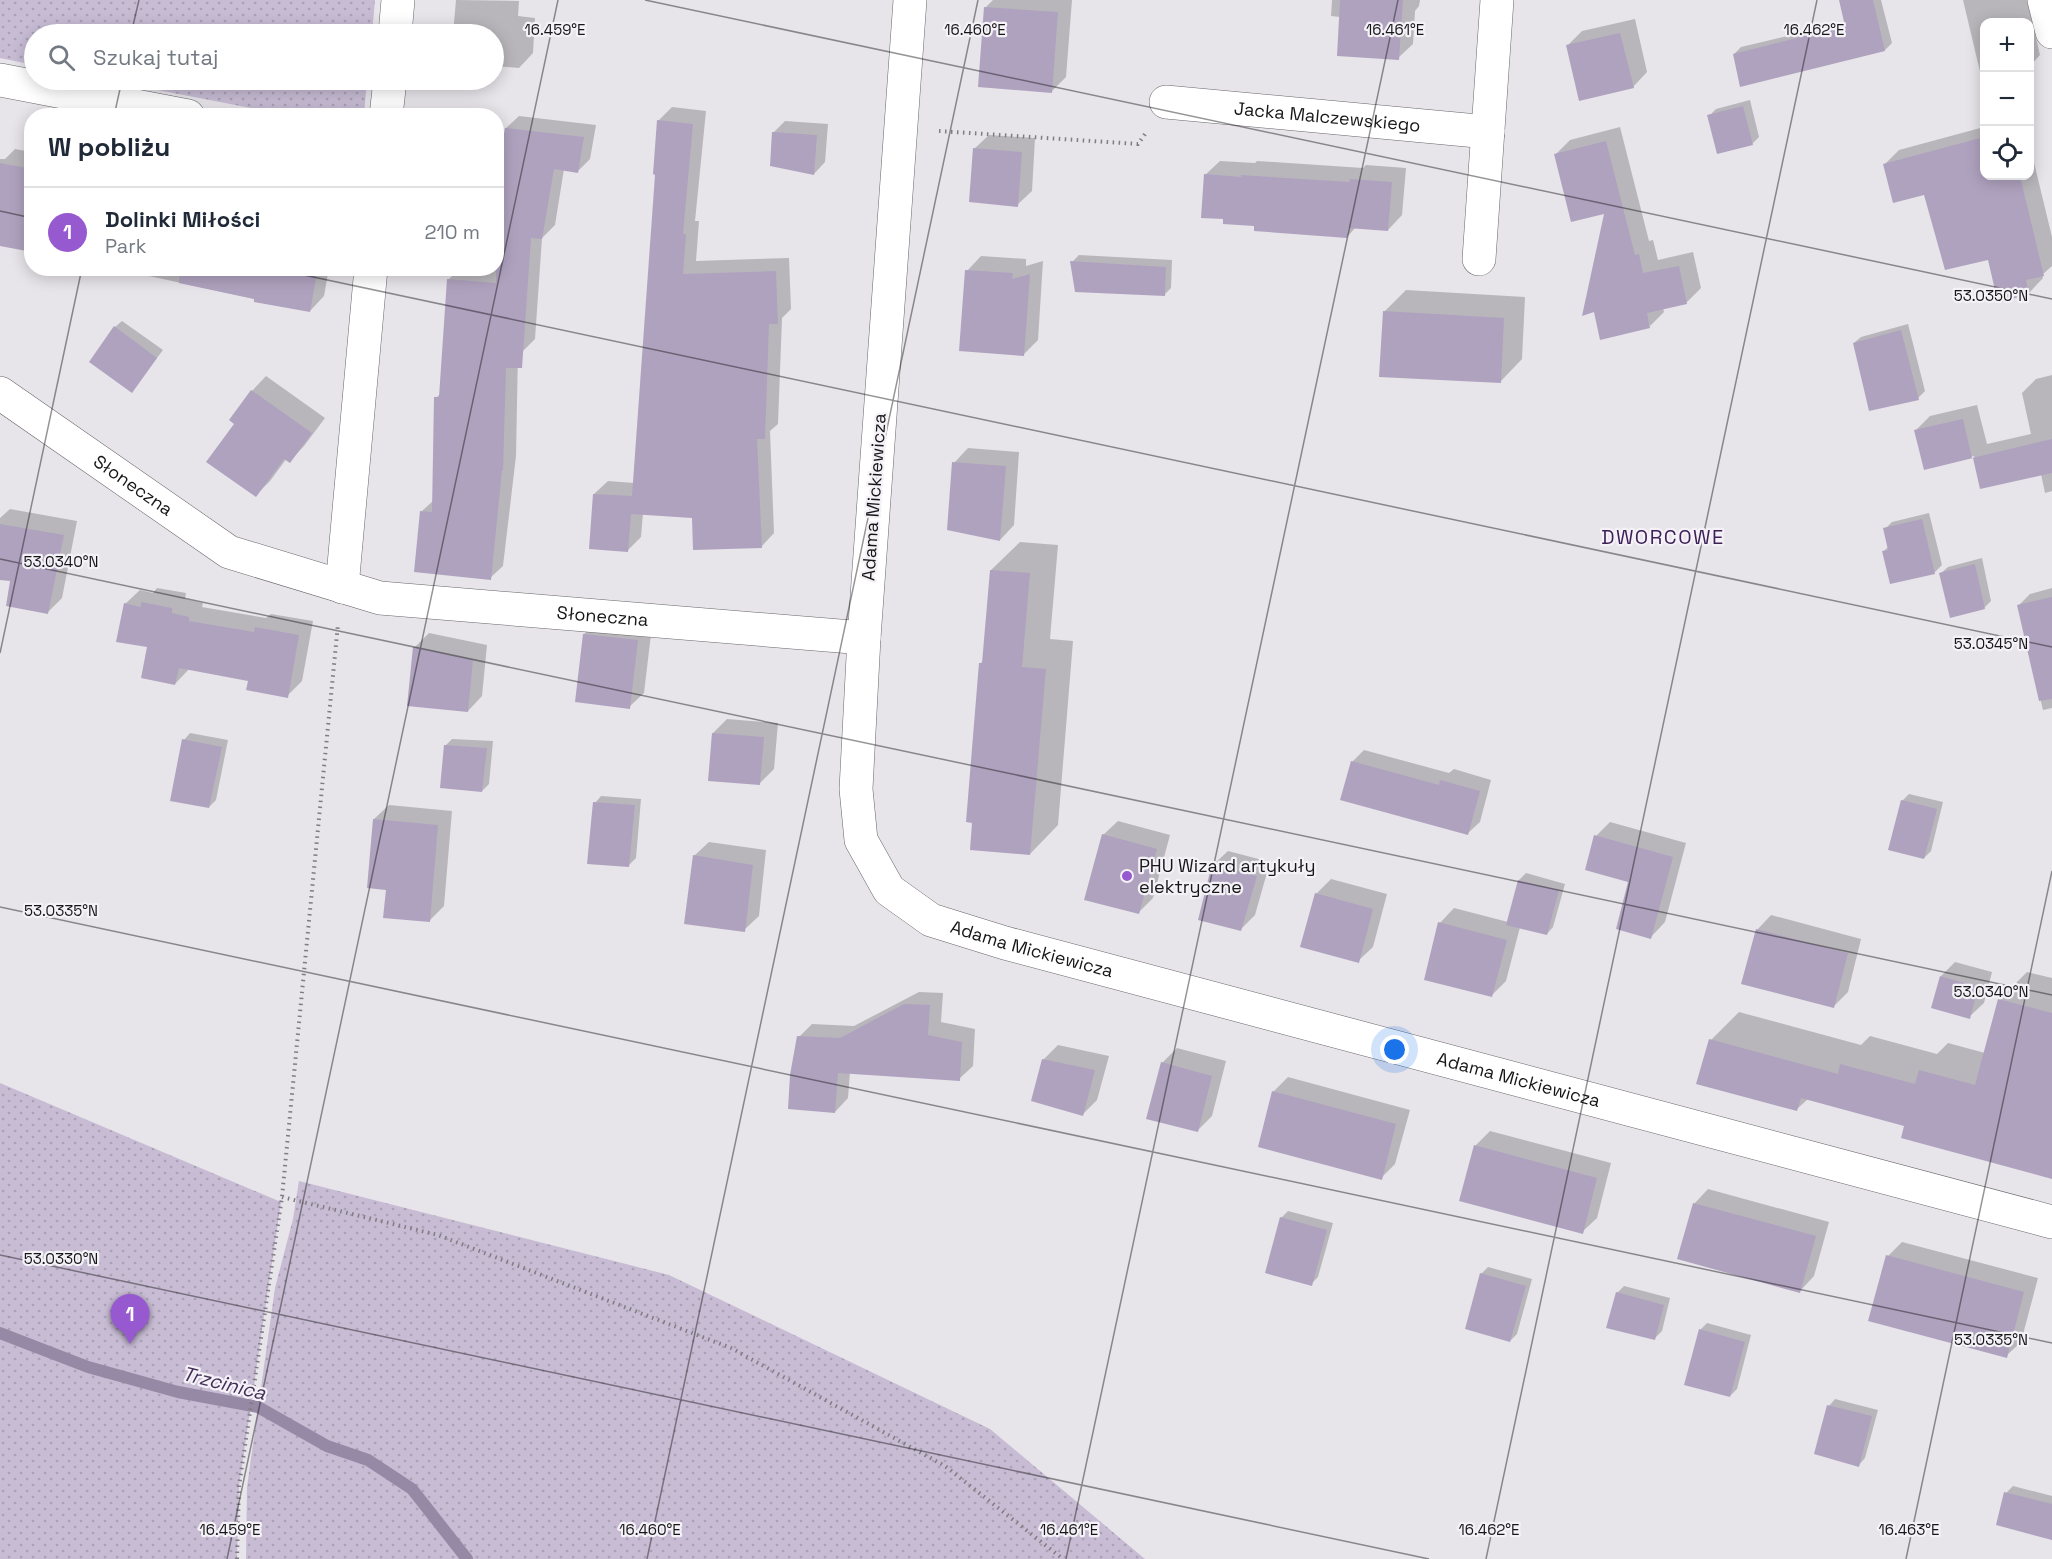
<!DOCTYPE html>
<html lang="pl">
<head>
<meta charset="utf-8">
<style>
  :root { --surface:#fff; --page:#f6f6f7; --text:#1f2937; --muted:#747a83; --line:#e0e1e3; --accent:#9759cf }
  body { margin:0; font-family:"Space Grotesk",sans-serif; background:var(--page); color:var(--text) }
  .controls { position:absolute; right:18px; top:18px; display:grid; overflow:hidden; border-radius:12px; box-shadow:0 3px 15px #0003 }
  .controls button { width:54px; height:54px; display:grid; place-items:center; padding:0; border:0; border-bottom:2px solid var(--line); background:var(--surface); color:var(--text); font:30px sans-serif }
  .you { position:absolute; left:1395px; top:1050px; width:21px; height:21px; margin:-15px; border:4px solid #fff; border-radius:50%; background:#1a73e8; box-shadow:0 0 0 9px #1a73e833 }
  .badge { display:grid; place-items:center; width:39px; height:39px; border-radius:50%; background:var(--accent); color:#fff; font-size:20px; font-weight:700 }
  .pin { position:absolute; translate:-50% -50px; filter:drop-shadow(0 2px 3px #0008) }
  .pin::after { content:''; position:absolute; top:32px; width:21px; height:18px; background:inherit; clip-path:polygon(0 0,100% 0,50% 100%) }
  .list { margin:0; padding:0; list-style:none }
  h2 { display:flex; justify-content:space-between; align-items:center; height:78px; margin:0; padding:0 24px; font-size:26px }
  h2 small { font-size:20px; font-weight:400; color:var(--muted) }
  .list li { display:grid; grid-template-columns:39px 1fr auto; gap:18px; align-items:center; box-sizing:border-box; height:90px; padding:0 24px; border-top:2px solid var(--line) }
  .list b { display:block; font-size:22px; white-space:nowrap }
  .list p { margin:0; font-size:20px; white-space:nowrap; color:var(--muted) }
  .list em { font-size:20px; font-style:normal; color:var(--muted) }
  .icon { flex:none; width:33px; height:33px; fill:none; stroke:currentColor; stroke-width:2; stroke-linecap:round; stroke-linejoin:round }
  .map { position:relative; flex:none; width:2052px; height:1559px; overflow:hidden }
  .search { position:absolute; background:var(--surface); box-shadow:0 3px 15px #0003; left:24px; top:24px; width:480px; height:66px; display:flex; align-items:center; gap:15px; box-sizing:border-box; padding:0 21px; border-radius:33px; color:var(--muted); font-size:22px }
  .panel { position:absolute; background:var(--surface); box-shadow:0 3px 15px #0003; left:24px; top:108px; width:480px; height:168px; border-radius:24px }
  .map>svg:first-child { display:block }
  .grass { fill:url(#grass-dots) }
  .shadow { fill:#0003 }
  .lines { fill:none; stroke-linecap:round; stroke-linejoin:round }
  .stream { stroke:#9689a5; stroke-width:12 }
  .building { fill:#afa2bf }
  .street-casing { stroke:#68666b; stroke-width:34 }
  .path { stroke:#7f7d81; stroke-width:4; stroke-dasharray:1.5 4.5; stroke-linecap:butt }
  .street { stroke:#fff; stroke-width:33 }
  .ticks { fill:none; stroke:#161517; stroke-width:1.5; stroke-opacity:0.45 }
  .poi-dot { fill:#9759cf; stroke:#f4f1f7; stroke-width:2 }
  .labels { text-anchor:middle; stroke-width:4.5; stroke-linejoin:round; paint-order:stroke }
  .street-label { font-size:18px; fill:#161517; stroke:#f4f1f7 }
  .poi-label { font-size:18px; fill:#161517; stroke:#f4f1f7; text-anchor:start }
  .neighbourhood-label { font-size:20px; letter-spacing:1.5px; fill:#3e2058; stroke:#f4f1f7 }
  .water-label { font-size:20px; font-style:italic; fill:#422e57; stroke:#f4f1f7 }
  .ticks-label { font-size:15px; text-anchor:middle; fill:#161517; stroke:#f4f1f7; stroke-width:4.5; stroke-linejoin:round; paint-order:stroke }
</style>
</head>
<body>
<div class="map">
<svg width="2052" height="1559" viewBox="0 0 2052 1559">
  <defs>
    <pattern id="grass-dots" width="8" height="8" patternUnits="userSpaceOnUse" patternTransform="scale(1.5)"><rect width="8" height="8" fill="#c7bcd4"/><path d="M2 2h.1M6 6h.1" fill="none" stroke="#aaa1b5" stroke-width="1.8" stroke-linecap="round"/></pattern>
  </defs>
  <rect width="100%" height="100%" fill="#e7e4ea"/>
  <!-- grass -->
  <path class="grass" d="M 0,0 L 375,0 L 372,34 L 34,34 L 34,65 L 0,58 Z
    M 106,80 L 367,80 L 364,115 L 287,115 Z
    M 0,1083 L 281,1202 L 239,1486 L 237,1559 L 0,1559 Z
    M 299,1181 L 669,1275 L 990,1429 L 1145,1559 L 246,1559 L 247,1487 L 275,1288 L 293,1219 Z"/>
  <!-- shadow -->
  <path class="shadow" d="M 456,0 L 519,1 L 518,16 L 535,18 L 533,53 L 519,68 L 494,66 L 494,34 L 453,34 Z
    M 993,0 L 1072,0 L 1066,77 L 1052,91 L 986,7 Z
    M 1332,0 L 1420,0 L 1419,6 L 1415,11 L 1413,44 L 1398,58 L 1340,17 L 1331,16 Z
    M 1841,0 L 1881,0 L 1892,43 L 1885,50 L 1734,54 L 1741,47 L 1846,22 Z
    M 1963,0 L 2027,0 L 2040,55 L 2030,66 L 2030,22 L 1984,22 L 1984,80 L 1982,80 Z
    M 1635,19 L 1647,72 L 1633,87 L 1567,46 L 1582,31 Z
    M 1750,100 L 1759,137 L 1752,144 L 1709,116 L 1716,109 Z
    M 672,107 L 706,111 L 695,221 L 699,221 L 696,261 L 789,258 L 791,309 L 782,318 L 778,424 L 770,431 L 774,533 L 761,547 L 693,517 L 643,513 L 641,537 L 628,550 L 594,494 L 608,481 L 634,483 L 657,173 L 658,121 Z
    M 519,116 L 596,125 L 590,159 L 578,171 L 564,169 L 555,225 L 542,238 L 535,339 L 523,351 L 518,351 L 516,456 L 503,566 L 490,578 L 422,511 L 434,500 L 436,398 L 441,393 L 448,280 L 460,268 L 496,268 L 506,128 Z
    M 785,121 L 828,124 L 825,162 L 814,174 L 774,132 Z
    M 1620,127 L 1649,241 L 1653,240 L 1658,260 L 1693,252 L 1701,288 L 1687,302 L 1663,308 L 1664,312 L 1650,326 L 1606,212 L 1556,154 L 1570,140 Z
    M 1984,127 L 1984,176 L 2030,176 L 2030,146 L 2052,237 L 2052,266 L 2042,275 L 2043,278 L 2029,293 L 1925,193 L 1885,164 L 1899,150 Z
    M 989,135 L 1035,138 L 1032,191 L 1017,205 L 974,149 Z
    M 15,149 L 32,152 L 32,251 L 0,244 L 0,159 L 5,159 Z
    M 1220,161 L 1255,163 L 1257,161 L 1363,168 L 1366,165 L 1406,168 L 1402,215 L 1388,230 L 1356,227 L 1347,237 L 1255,225 L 1205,175 Z
    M 1079,255 L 1172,260 L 1171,288 L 1164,295 L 1072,262 Z
    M 981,256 L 1026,259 L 1026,266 L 1043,261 L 1038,340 L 1023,355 L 967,271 Z
    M 112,268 L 329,268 L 324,296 L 310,311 Z
    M 1406,290 L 1525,297 L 1522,359 L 1501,381 L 1384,312 Z
    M 122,321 L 163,350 L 132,391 L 115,327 Z
    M 1908,324 L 1925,391 L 1918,398 L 1854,343 L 1861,337 Z
    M 2052,375 L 2052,491 L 2045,493 L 2041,474 L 1981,487 L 1974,456 L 1925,468 L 1916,430 L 1930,416 L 1977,405 L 1987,444 L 2031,434 L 2022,393 L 2036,379 Z
    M 266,376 L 325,418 L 304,446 L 290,461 L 287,458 L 270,481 L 256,495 L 237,423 L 231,419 L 252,391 Z
    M 968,448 L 1019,452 L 1014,525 L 1000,540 L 954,463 Z
    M 10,509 L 77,521 L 62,598 L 48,612 L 12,580 L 0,578 L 0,518 Z
    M 1929,513 L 1942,565 L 1935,572 L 1892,582 L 1884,551 L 1889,546 L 1885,529 L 1892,522 Z
    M 1020,542 L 1058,545 L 1050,639 L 1073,641 L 1058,825 L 1030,854 L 981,663 L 984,660 L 991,570 Z
    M 1982,558 L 1991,601 L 1984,608 L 1941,573 L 1948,567 Z
    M 157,588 L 186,593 L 185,599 L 203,603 L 202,607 L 266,618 L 271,614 L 313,621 L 302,681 L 287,696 L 249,679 L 190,668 L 175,684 L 148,646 L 125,604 L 140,590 L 153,593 Z
    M 2052,588 L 2052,708 L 2043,710 L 2018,606 L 2030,594 Z
    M 599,620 L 652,626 L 644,693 L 629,707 L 584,634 Z
    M 429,633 L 487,645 L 482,696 L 468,711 L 414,648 Z
    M 727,719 L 778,723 L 774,769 L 760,783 L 713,733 Z
    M 190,733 L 228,740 L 216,800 L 209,807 L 184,740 Z
    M 452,739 L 493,741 L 489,784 L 482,791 L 445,746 Z
    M 1364,750 L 1449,773 L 1454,769 L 1491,780 L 1480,822 L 1468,833 L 1352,762 Z
    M 1909,794 L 1943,802 L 1931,851 L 1924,858 L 1902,801 Z
    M 601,796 L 641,799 L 636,858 L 629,865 L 595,803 Z
    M 389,805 L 452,811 L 444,906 L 430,920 L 387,888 L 374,819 Z
    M 1118,821 L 1170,835 L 1153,898 L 1138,913 L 1103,835 Z
    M 1610,822 L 1686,843 L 1665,922 L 1651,937 L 1630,881 L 1596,836 Z
    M 709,842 L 766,850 L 759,916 L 744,930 L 694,856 Z
    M 1228,851 L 1270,862 L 1255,915 L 1240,930 L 1213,865 Z
    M 1526,873 L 1565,884 L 1553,927 L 1547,934 L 1520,927 L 1506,981 L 1491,996 L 1440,923 L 1454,908 L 1508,922 L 1519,880 Z
    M 1331,879 L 1387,894 L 1373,947 L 1358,961 L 1316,894 Z
    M 1771,915 L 1861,939 L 1848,992 L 1834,1006 L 1757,930 Z
    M 1955,962 L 1992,972 L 1984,1003 L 1969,1017 L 1941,976 Z
    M 2027,972 L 2052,978 L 2052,1178 L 1906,1125 L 1808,1099 L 1797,1109 L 1711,1040 L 1739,1012 L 1861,1045 L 1870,1036 L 1937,1054 L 1948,1043 L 1985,1053 L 1999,1000 Z
    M 919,992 L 943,993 L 941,1022 L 975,1029 L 973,1066 L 959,1079 L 850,1072 L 848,1098 L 835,1112 L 799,1037 L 812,1024 L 854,1026 Z
    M 1058,1045 L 1109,1056 L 1097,1100 L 1082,1115 L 1043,1060 Z
    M 1177,1048 L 1226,1061 L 1212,1116 L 1197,1131 L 1162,1063 Z
    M 1288,1077 L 1410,1110 L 1395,1164 L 1381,1178 L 1259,1146 L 1274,1091 Z
    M 1490,1131 L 1611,1163 L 1597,1218 L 1582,1232 L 1461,1200 L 1476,1145 Z
    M 1708,1189 L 1829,1222 L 1814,1276 L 1800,1291 L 1694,1204 Z
    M 1288,1211 L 1333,1223 L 1318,1277 L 1311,1284 L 1281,1218 Z
    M 1902,1242 L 2038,1278 L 2021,1342 L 2006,1356 L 1888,1256 Z
    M 1488,1267 L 1532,1279 L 1517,1334 L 1510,1341 L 1481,1274 Z
    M 1624,1286 L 1670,1298 L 1662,1331 L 1655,1338 L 1617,1293 Z
    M 1707,1323 L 1751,1335 L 1737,1389 L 1730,1396 L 1700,1330 Z
    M 1835,1399 L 1878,1410 L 1865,1458 L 1859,1465 L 1829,1406 Z
    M 2013,1486 L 2052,1496 L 2052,1538 L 2006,1493 Z"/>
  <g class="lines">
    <!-- stream -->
    <path class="stream" d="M 0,1333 L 88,1367 L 178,1392 L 258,1407 L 327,1446 L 368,1460 L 412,1489 L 467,1559"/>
  </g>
  <!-- building -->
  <path class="building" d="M 1340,0 L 1403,0 L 1399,60 L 1337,56 Z
    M 1839,0 L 1873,0 L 1885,51 L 1740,87 L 1733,54 L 1845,26 Z
    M 984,7 L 1058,12 L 1052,93 L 978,87 Z
    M 1620,33 L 1634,88 L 1579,101 L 1566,45 Z
    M 1743,106 L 1753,145 L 1717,154 L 1707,115 Z
    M 657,120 L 693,124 L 683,234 L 686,234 L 683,274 L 776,271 L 778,324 L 769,324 L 765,439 L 757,439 L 762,548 L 693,550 L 692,518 L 631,514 L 628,552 L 589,549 L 593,494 L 632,496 L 655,175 L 653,174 Z
    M 505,128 L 584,137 L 578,173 L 554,169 L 542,239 L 531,238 L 522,368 L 506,368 L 503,470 L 502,470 L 491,580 L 414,572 L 420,511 L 432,512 L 434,397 L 439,397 L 447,279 L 496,283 L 496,179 Z
    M 772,132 L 817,135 L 814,175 L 770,166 Z
    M 1984,137 L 1984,176 L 2020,176 L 2044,276 L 2026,280 L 2029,294 L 1998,303 L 1988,260 L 1945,270 L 1924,195 L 1893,203 L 1883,164 Z
    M 1606,141 L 1635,255 L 1639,254 L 1643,273 L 1679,266 L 1687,304 L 1647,313 L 1650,328 L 1600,340 L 1594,312 L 1582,316 L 1604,214 L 1571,222 L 1554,154 Z
    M 973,148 L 1022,152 L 1018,207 L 969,202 Z
    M 0,163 L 32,169 L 32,252 L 0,246 Z
    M 1204,174 L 1241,177 L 1241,175 L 1349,182 L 1350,179 L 1392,182 L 1388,231 L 1348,228 L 1347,238 L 1254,231 L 1254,226 L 1223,224 L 1223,219 L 1201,218 Z
    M 1070,261 L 1166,267 L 1165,296 L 1075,292 Z
    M 180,268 L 318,268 L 310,312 L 254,302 L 254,299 L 179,283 Z
    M 965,270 L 1013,273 L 1012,279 L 1030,274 L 1024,356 L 959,351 Z
    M 1383,311 L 1504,318 L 1501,383 L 1379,377 Z
    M 114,326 L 157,358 L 132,393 L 89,362 Z
    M 1901,330 L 1919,400 L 1869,411 L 1853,343 Z
    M 251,390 L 312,433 L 290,463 L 284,459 L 256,497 L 206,462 L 234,424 L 229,420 Z
    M 1963,419 L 1972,458 L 2052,439 L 2052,473 L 1980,489 L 1973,458 L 1924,470 L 1914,430 Z
    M 952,462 L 1006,466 L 1000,541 L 947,530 Z
    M 1922,519 L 1935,574 L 1890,584 L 1882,551 L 1888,550 L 1883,528 Z
    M 0,524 L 64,535 L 48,614 L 6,606 L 10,581 L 0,580 Z
    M 1975,564 L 1985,609 L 1950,618 L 1939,573 Z
    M 990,570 L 1030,573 L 1022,667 L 1046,669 L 1030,855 L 970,850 L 972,823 L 966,822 L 979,663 L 982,663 Z
    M 2052,597 L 2052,699 L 2039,701 L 2017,605 Z
    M 141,602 L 172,608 L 172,613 L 189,617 L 189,621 L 254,632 L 255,627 L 299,635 L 288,698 L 246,690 L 248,681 L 179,668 L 175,685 L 141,678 L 147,647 L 116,642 L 124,603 L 141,607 Z
    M 583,634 L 638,640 L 630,709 L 575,702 Z
    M 413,647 L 473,660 L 468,712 L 407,706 Z
    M 712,733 L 764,737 L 760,785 L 708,781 Z
    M 182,739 L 222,747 L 209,808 L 170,801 Z
    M 444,745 L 487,748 L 482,792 L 440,788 Z
    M 1351,761 L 1439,785 L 1440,780 L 1480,791 L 1468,835 L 1340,800 Z
    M 1901,800 L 1937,809 L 1924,859 L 1888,850 Z
    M 593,802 L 635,805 L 629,867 L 587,864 Z
    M 373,819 L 438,825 L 430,922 L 383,918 L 386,890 L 367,888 Z
    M 1102,834 L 1157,849 L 1139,914 L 1084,900 Z
    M 1594,835 L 1673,857 L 1651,939 L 1616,929 L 1628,882 L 1585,870 Z
    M 693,855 L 753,865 L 745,932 L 684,924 Z
    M 1212,864 L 1257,876 L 1241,931 L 1198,920 Z
    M 1518,880 L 1559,890 L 1547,935 L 1506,925 Z
    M 1315,893 L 1373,909 L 1359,963 L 1300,947 Z
    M 1438,922 L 1507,940 L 1492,997 L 1424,980 Z
    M 1756,929 L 1848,953 L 1834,1008 L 1741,984 Z
    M 1940,976 L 1978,987 L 1970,1019 L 1931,1008 Z
    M 1998,999 L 2052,1013 L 2052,1179 L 1901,1138 L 1904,1126 L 1801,1098 L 1797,1111 L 1696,1084 L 1709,1039 L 1838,1074 L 1840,1064 L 1915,1084 L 1919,1070 L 1975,1085 Z
    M 904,1004 L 930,1005 L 928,1035 L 962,1042 L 960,1081 L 838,1073 L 835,1113 L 788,1109 L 790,1075 L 797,1036 L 840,1038 Z
    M 1042,1059 L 1095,1070 L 1083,1116 L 1031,1101 Z
    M 1161,1062 L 1212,1076 L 1198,1132 L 1146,1119 Z
    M 1272,1091 L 1396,1124 L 1382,1180 L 1258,1147 Z
    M 1474,1145 L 1597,1178 L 1583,1234 L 1459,1201 Z
    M 1693,1203 L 1816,1236 L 1800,1293 L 1677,1259 Z
    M 1280,1217 L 1327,1230 L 1312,1286 L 1265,1273 Z
    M 1886,1255 L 2024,1292 L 2007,1358 L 1868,1321 Z
    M 1480,1273 L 1526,1286 L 1510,1342 L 1465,1329 Z
    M 1616,1292 L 1664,1305 L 1655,1340 L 1606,1328 Z
    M 1699,1329 L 1745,1342 L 1730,1397 L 1684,1385 Z
    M 1827,1405 L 1872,1416 L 1859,1467 L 1814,1454 Z
    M 2004,1492 L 2052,1504 L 2052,1540 L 1996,1525 Z"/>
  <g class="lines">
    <defs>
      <g id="street">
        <path id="s1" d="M 910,0 L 864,638 L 856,789 L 861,840 L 889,890 L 931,920 L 1005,943 L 2052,1222"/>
        <path d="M 2044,0 L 2052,32"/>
        <path d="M 395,34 L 398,0"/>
        <path d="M 0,80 L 188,116"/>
        <path id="s2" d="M 1166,102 L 1488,132"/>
        <path d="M 386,116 L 390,80"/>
        <path d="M 1479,259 L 1497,0"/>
        <path id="s3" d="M 0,393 L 229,552 L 380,598 L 864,638"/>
        <path d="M 342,587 L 371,268"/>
      </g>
    </defs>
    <!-- street casing -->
    <use href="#street" class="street-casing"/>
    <!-- path -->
    <path class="path" d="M 939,131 L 1138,144 L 1145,134
      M 282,1197 L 438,1235 L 731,1348 L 945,1466 L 1063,1559
      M 237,1559 L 239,1486 L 282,1197 L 338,624"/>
    <!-- street -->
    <use href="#street" class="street"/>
  </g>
  <!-- ticks -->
  <path class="ticks" d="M 645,0 L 2052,299M 131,34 L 139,0M 114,116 L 122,80M 0,211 L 32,218M 271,268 L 2052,647M 0,559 L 2052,995M 0,653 L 82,268M 0,907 L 2052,1343M 0,1255 L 1429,1559M 227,1559 L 558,0M 647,1559 L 978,0M 1066,1559 L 1398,0M 1486,1559 L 1817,0M 1906,1559 L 2052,871"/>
  <!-- markers -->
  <circle class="poi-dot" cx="1127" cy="876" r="6"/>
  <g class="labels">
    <!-- street labels -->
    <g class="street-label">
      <text dy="6" stroke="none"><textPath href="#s2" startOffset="162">Jacka Malczewskiego</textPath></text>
      <text dy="6" stroke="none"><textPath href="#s3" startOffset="162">Słoneczna</textPath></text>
      <text transform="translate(874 497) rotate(-86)" y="6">Adama Mickiewicza</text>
      <text dy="6" stroke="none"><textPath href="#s3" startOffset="660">Słoneczna</textPath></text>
      <text dy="6" stroke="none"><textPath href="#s1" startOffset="1056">Adama Mickiewicza</textPath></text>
      <text dy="6" stroke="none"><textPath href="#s1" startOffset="1560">Adama Mickiewicza</textPath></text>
    </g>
    <!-- poi labels -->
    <g class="poi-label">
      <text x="1139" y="872">PHU Wizard artykuły<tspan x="1139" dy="21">elektryczne</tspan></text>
    </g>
    <!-- neighbourhood labels -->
    <g class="neighbourhood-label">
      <text x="1663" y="544">DWORCOWE</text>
    </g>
    <!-- water labels -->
    <g class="water-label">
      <text transform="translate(224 1383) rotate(14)" y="7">Trzcinica</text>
    </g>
  </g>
  <g class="ticks-label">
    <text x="555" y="35">16.459°E</text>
    <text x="975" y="35">16.460°E</text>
    <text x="1395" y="35">16.461°E</text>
    <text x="1814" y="35">16.462°E</text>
    <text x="1991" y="301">53.0350°N</text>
    <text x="61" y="567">53.0340°N</text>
    <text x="1991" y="649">53.0345°N</text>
    <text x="61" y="916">53.0335°N</text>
    <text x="1991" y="997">53.0340°N</text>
    <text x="61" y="1264">53.0330°N</text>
    <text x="1991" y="1345">53.0335°N</text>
    <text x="230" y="1535">16.459°E</text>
    <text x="650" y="1535">16.460°E</text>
    <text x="1069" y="1535">16.461°E</text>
    <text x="1489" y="1535">16.462°E</text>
    <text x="1909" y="1535">16.463°E</text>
  </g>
</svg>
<div class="controls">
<button>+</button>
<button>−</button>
<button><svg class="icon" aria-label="locate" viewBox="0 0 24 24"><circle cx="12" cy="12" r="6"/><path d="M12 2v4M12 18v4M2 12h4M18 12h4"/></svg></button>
</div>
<div class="you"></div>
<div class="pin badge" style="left:130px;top:1344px">1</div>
<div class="search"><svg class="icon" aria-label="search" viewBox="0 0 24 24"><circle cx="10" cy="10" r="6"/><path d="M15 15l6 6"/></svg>Szukaj tutaj</div>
<section class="panel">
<h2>W pobliżu<small></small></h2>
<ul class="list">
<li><span class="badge">1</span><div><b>Dolinki Miłości</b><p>Park</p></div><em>210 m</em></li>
</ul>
</section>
</div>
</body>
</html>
